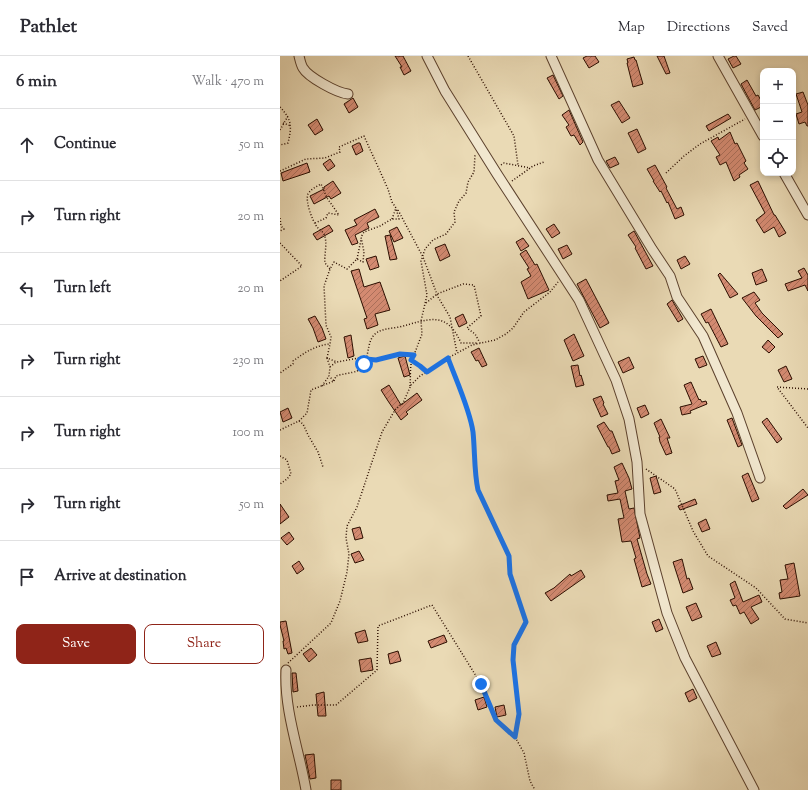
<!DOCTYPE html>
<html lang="en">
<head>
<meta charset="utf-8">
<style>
  :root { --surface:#fff; --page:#f7f7f7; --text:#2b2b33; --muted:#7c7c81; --line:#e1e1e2; --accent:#8f2418 }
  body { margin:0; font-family:"Sorts Mill Goudy",serif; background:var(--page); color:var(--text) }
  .controls { position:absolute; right:12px; top:12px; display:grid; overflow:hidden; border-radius:8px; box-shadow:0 2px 6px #0003 }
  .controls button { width:36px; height:36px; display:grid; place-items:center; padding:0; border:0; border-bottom:1px solid var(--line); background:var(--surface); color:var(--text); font:20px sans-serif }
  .stop { position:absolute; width:12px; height:12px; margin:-9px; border:3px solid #1a73e8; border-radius:50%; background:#fff }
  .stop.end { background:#1a73e8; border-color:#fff; box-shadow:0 1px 4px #0008 }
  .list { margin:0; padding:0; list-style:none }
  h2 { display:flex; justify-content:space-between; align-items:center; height:52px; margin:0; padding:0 16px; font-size:17px }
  h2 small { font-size:13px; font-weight:400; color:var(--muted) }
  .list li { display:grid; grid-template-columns:26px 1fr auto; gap:12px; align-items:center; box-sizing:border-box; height:72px; padding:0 16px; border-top:1px solid var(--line) }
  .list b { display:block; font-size:15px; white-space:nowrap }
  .list em { font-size:13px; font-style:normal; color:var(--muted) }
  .actions { display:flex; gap:8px; padding:12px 16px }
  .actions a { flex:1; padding:9px 0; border:1px solid var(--accent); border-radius:8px; text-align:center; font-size:14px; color:var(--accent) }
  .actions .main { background:var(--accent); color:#fff }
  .icon { flex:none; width:22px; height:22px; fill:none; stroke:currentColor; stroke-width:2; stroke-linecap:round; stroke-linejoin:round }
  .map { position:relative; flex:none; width:528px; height:734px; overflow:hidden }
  header { display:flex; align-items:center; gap:24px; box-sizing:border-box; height:56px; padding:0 20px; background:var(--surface); border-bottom:1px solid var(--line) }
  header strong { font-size:19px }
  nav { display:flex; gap:22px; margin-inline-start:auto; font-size:14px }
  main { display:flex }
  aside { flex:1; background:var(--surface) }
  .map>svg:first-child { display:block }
  .building { fill:url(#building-hatch); stroke:#2c0e00 }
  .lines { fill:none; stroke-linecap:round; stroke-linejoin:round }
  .street-casing { stroke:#5c412d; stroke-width:11 }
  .path { stroke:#2c0e00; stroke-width:1.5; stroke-dasharray:1 2; stroke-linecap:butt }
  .street { stroke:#f1e7cf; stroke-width:9 }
  .route { stroke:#1a73e8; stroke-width:5 }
</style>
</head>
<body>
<header>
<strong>Pathlet</strong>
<nav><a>Map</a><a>Directions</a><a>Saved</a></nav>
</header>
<main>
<aside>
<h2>6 min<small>Walk · 470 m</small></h2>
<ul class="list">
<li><svg class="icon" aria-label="ahead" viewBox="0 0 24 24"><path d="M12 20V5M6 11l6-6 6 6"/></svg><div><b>Continue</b></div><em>50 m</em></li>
<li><svg class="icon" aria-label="right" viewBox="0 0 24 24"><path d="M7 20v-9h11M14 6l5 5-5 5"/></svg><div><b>Turn right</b></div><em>20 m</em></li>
<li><svg class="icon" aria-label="left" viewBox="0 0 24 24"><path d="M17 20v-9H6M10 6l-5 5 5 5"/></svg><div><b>Turn left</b></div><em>20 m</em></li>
<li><svg class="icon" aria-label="right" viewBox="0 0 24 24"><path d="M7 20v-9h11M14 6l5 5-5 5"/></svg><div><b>Turn right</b></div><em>230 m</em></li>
<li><svg class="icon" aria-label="right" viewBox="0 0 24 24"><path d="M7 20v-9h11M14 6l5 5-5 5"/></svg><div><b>Turn right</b></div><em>100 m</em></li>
<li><svg class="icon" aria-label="right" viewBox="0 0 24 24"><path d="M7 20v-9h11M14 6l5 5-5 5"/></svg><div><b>Turn right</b></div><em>50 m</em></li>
<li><svg class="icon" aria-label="arrive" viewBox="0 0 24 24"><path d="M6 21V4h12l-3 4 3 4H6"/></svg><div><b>Arrive at destination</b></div></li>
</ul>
<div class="actions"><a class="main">Save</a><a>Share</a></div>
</aside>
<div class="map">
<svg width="528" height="734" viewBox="0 0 528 734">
  <defs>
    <pattern id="building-hatch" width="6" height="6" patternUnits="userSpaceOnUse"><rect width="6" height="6" fill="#d38a71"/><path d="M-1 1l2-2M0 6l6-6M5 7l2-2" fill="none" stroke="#ab6f5a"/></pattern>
  </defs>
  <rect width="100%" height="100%" fill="#eadab5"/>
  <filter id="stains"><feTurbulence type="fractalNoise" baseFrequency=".005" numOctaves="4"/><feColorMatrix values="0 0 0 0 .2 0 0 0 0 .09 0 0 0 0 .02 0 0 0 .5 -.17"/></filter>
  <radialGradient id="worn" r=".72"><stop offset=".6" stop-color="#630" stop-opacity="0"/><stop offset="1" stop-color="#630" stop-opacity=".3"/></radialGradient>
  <!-- building -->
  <path class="building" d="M 115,0 L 123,0 L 131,15 L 124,19 L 120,11 L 122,11 Z
    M 307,0 L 315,0 L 319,6 L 309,12 L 303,2 Z
    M 377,0 L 384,0 L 390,17 L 386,18 Z
    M 454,0 L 456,0 L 461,8 L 453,12 L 448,3 Z
    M 354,1 L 355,4 L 356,4 L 363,28 L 353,31 L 347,7 L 348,7 L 347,3 Z
    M 273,19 L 283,40 L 279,43 L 267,22 Z
    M 467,24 L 476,40 L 478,39 L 483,48 L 483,50 L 475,54 L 461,28 Z
    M 523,36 L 528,49 L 528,70 L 527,70 L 525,66 L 519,68 L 516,58 L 522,56 L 516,38 Z
    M 73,42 L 78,51 L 69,57 L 64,48 Z
    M 339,45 L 350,62 L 342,67 L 331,49 Z
    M 289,54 L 303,86 L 300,89 L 294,79 L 291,80 L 286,71 L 289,69 L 282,59 Z
    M 448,58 L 451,62 L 429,75 L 426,70 Z
    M 37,63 L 43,74 L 35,79 L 28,69 Z
    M 357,73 L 366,93 L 358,97 L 348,77 Z
    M 450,76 L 455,88 L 457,87 L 466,105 L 464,107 L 468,113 L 459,119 L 460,121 L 454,125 L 446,106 L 440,109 L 436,101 L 440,99 L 431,85 L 438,81 L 439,84 Z
    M 78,87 L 80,87 L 83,95 L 76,99 L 72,90 Z
    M 335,101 L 339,108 L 330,112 L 326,105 Z
    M 50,103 L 55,110 L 48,115 L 43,108 Z
    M 27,107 L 30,116 L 3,125 L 1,117 Z
    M 375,109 L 387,131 L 386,132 L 397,153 L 401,151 L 404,159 L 395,163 L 388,146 L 387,147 L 381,135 L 380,136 L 373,125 L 374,125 L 367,113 Z
    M 53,125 L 61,137 L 51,143 L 49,140 L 34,148 L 30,140 L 44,133 L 44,131 Z
    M 478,125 L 494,159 L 495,159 L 506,177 L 499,181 L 494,171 L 484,177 L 476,164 L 485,157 L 470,129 Z
    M 95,153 L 99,161 L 87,167 L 89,172 L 75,179 L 78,187 L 72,189 L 65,174 L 77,169 L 74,164 Z
    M 274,168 L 280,177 L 272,182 L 266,173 Z
    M 49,169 L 53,175 L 37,184 L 33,178 Z
    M 117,171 L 123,182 L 114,186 L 109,175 Z
    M 354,175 L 373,210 L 366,213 L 355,192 L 356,191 L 348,179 Z
    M 110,179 L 117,203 L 110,204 L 105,180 Z
    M 243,182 L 249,190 L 241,195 L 236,186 Z
    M 165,188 L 170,200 L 160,205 L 155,192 Z
    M 287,189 L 292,198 L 283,203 L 278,193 Z
    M 246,194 L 255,209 L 257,208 L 269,234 L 248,243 L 241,226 L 251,220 L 247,213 L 249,212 L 240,198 Z
    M 96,200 L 99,211 L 90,214 L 86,203 Z
    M 405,200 L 410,208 L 401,213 L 397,204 Z
    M 524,212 L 528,219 L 528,235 L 525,229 L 508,235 L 505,228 L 522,222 L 518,215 Z
    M 79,213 L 84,231 L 100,226 L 110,254 L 95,258 L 98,269 L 87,273 L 84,263 L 87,262 L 71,215 Z
    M 482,213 L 487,225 L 476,229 L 472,217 Z
    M 440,217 L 458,238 L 450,242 L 438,219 Z
    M 306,223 L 329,267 L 320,272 L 297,228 Z
    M 474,236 L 480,244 L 475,247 L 482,257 L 503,278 L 498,282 L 476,260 L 462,242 Z
    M 392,244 L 403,263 L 398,266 L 387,248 Z
    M 431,253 L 448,288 L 441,291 L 428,266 L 426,267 L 421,258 Z
    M 183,258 L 187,267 L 179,271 L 175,262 Z
    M 35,260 L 42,272 L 46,283 L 38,286 L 33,272 L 28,263 Z
    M 294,278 L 304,300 L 293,305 L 284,284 Z
    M 71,279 L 74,300 L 68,302 L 64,281 Z
    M 488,284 L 495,291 L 489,297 L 482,291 Z
    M 199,292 L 207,309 L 202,311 L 198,304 L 196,305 L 191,296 Z
    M 125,300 L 130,319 L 124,321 L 118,302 Z
    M 423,300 L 427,309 L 419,312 L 415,303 Z
    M 349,301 L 354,312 L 343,317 L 338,306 Z
    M 298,309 L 300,320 L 301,319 L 304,329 L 296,331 L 291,310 Z
    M 506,310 L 512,323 L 504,326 L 498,314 Z
    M 411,326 L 419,344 L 420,343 L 422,346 L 426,345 L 427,348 L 410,355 L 411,357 L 402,359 L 400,351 L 412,348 L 404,329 Z
    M 109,329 L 121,349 L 137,337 L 142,344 L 126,356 L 128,358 L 121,364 L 108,345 L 101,334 Z
    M 321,340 L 324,347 L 323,348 L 328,358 L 321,361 L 313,343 Z
    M 365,349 L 369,358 L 361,362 L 357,352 Z
    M 8,352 L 12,362 L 3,366 L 0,356 Z
    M 452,362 L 462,389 L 458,391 L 447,364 Z
    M 487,362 L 502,383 L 497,387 L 482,366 Z
    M 381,363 L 390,382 L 387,382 L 392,397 L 386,399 L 380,386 L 379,381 L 380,381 L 374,367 Z
    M 324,366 L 330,375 L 332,375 L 340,395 L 332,398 L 329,391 L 328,391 L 317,370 Z
    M 342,407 L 349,422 L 352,433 L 345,435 L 349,453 L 354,452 L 360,482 L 357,483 L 367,518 L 371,528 L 362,531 L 354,503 L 356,502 L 351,485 L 342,486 L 338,463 L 344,462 L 340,443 L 328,445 L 327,439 L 338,437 L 335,425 L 339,424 L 334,411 Z
    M 468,417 L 479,443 L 472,446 L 462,420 Z
    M 376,420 L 381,436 L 374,438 L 370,422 Z
    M 523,433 L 528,439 L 506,453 L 503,450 Z
    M 415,443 L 417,448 L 400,454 L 398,450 Z
    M 0,448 L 9,461 L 0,468 Z
    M 426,463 L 430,473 L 422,476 L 418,467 Z
    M 80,471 L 83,482 L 75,484 L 72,473 Z
    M 9,476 L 14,483 L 7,489 L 1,482 Z
    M 79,495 L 84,504 L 75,507 L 71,498 Z
    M 402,503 L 407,523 L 409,522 L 413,533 L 403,537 L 393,506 Z
    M 19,505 L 24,513 L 17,518 L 12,510 Z
    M 514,507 L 520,540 L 500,543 L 499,537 L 502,536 L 500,524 L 508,523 L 505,509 Z
    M 301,514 L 305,521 L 271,545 L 265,537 L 274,532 L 290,518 L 291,520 Z
    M 455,525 L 463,546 L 479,539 L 482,546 L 471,551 L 479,563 L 471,568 L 464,556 L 460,558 L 456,549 L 453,550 L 450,544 L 455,542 L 450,528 Z
    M 416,547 L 422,561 L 412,565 L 406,551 Z
    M 379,563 L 383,573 L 376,576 L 372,566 Z
    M 6,565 L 12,597 L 8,598 L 6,592 L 4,593 L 3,585 L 4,585 L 0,569 L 0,566 Z
    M 85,574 L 88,585 L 78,587 L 75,577 Z
    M 164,579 L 167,586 L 151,592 L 148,585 Z
    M 436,586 L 441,598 L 432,601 L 427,590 Z
    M 31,592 L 37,599 L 29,606 L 23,598 Z
    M 118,595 L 121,605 L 110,608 L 108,598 Z
    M 91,602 L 93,614 L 81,616 L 79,604 Z
    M 12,617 L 16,617 L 18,635 L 13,636 Z
    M 413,633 L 417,642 L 409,646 L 405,637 Z
    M 44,636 L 46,660 L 38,660 L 36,638 Z
    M 204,641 L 207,651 L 198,654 L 195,644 Z
    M 224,649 L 226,659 L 217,661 L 215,651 Z
    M 34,698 L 36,722 L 30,723 L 25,699 Z
    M 51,724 L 61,724 L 61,734 L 51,734 Z"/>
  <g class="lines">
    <defs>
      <path id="street" d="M 19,0 C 20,4 21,9 23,12 C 28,21 57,37 68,38
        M 147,0 L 165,35 L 217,118 L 299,244 L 336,324 L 349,363 L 357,406 L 360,458 L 387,557 L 405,602 L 474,734
        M 271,0 L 318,104 L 372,193 L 390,220 L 397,241 L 423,280 L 457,357 L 480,422
        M 438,0 L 483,80
        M 504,117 L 528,159
        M 6,614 C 4,654 19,694 26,734"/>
    </defs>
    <!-- street casing -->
    <use href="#street" class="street-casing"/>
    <!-- path -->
    <path class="path" d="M 188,0 L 234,80 L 238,109
      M 0,51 C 12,64 12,70 8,87 L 0,89
      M 3,67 L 11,70
      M 0,74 L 8,60
      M 221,109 L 224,107 L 250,112
      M 0,115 L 26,103 L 45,102 L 60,96 L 59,91 L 84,80 L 108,133 L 112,146 L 116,152 L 119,163 L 112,163 L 100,170 L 84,176 L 81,181 L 84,196 L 83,206 L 77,203 L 67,213 L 54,206 L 50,213 L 44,230 L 46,269 L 51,281 L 50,288 C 36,289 24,297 13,305 L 13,308 L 0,317
      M 386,117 L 404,100 L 420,88 L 465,63
      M 232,125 L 253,110 L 264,106
      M 118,154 L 143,201 L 158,241 L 170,261 L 177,297
      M 0,162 L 1,170 L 4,173 L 0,175
      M 112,163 L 116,152
      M 35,167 L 46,162 L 48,157 L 59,159 L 47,142 L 41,128 C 36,131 31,133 28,138 C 25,145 32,164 37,171 C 39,173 42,175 44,178 C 48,187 44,198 45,207 L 50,213
      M 0,187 L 22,210 L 0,225
      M 77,203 L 81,184
      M 146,247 L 157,238 L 183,228 L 194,229 L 201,260 L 187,272 L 195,278 L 200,287
      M 47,302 L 50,288
      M 168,302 C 176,325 186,348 192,373 C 197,393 193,414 198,434 L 229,501 L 230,518 L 245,566 L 234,589 L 233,604 L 239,658 L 235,681 L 244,697 L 250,725 L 255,734
      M 131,305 L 140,310 L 147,316
      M 50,311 L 56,306
      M 54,325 L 56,320 C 62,318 72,317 77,315 C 91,308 85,289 94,279 C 101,272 110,273 119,271 C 148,264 166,253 181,287 L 197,287
      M 42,330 L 49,320
      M 130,330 C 131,320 129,308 134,299
      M 528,333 L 497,331 L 528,372
      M 19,365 L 23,368 L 28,379 L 38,396 L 43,411
      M 0,374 L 19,365 L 27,357 L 31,334 L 54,325 L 49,320 L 50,311 L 47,302 L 57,306 L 79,302 L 96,304 L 120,298 L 134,299 L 142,278 L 141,265 L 147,239 L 141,205 L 145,193 L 153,184 L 166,178 L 175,166 L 174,156 L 179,145 L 186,137 L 188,126 L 194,116 L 195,99
      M 0,400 L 7,404 L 11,418 L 7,423 L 0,428
      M 366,413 L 395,433 L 413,475 L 428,500 L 476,532 L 505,563 L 528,567
      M 8,607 L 51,567 L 60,545 L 67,516 L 69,498 L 66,482 L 67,470 L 77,451 L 102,376 L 115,354 L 123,347 L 131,329 L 140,320 L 168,302 L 192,289 L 215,284 L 226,278 L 233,272 L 244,256 L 270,236 L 278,226
      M 17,651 L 33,649 L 56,649 L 97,614 L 98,570 L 152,549 L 201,628 L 216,664 L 235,681"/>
    <!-- street -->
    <use href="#street" class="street"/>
  </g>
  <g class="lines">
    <!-- route -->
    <path class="route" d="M 84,308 L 86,303 L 96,304 L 120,298 L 134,299 L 131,304 L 140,310 L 147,316 L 168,302 C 176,324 190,354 193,376 C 195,395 194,416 198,434 L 229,500 L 230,518 L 246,566 L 234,589 L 233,604 L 239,658 L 235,681 L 216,664 L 201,628"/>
  </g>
  <rect width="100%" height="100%" filter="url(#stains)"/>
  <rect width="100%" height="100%" fill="url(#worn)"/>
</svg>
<div class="controls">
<button>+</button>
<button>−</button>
<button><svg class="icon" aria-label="locate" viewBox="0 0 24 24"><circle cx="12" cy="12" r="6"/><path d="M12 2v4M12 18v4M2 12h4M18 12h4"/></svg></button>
</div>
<div class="stop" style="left:84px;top:308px"></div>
<div class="stop end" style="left:201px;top:628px"></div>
</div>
</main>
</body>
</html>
